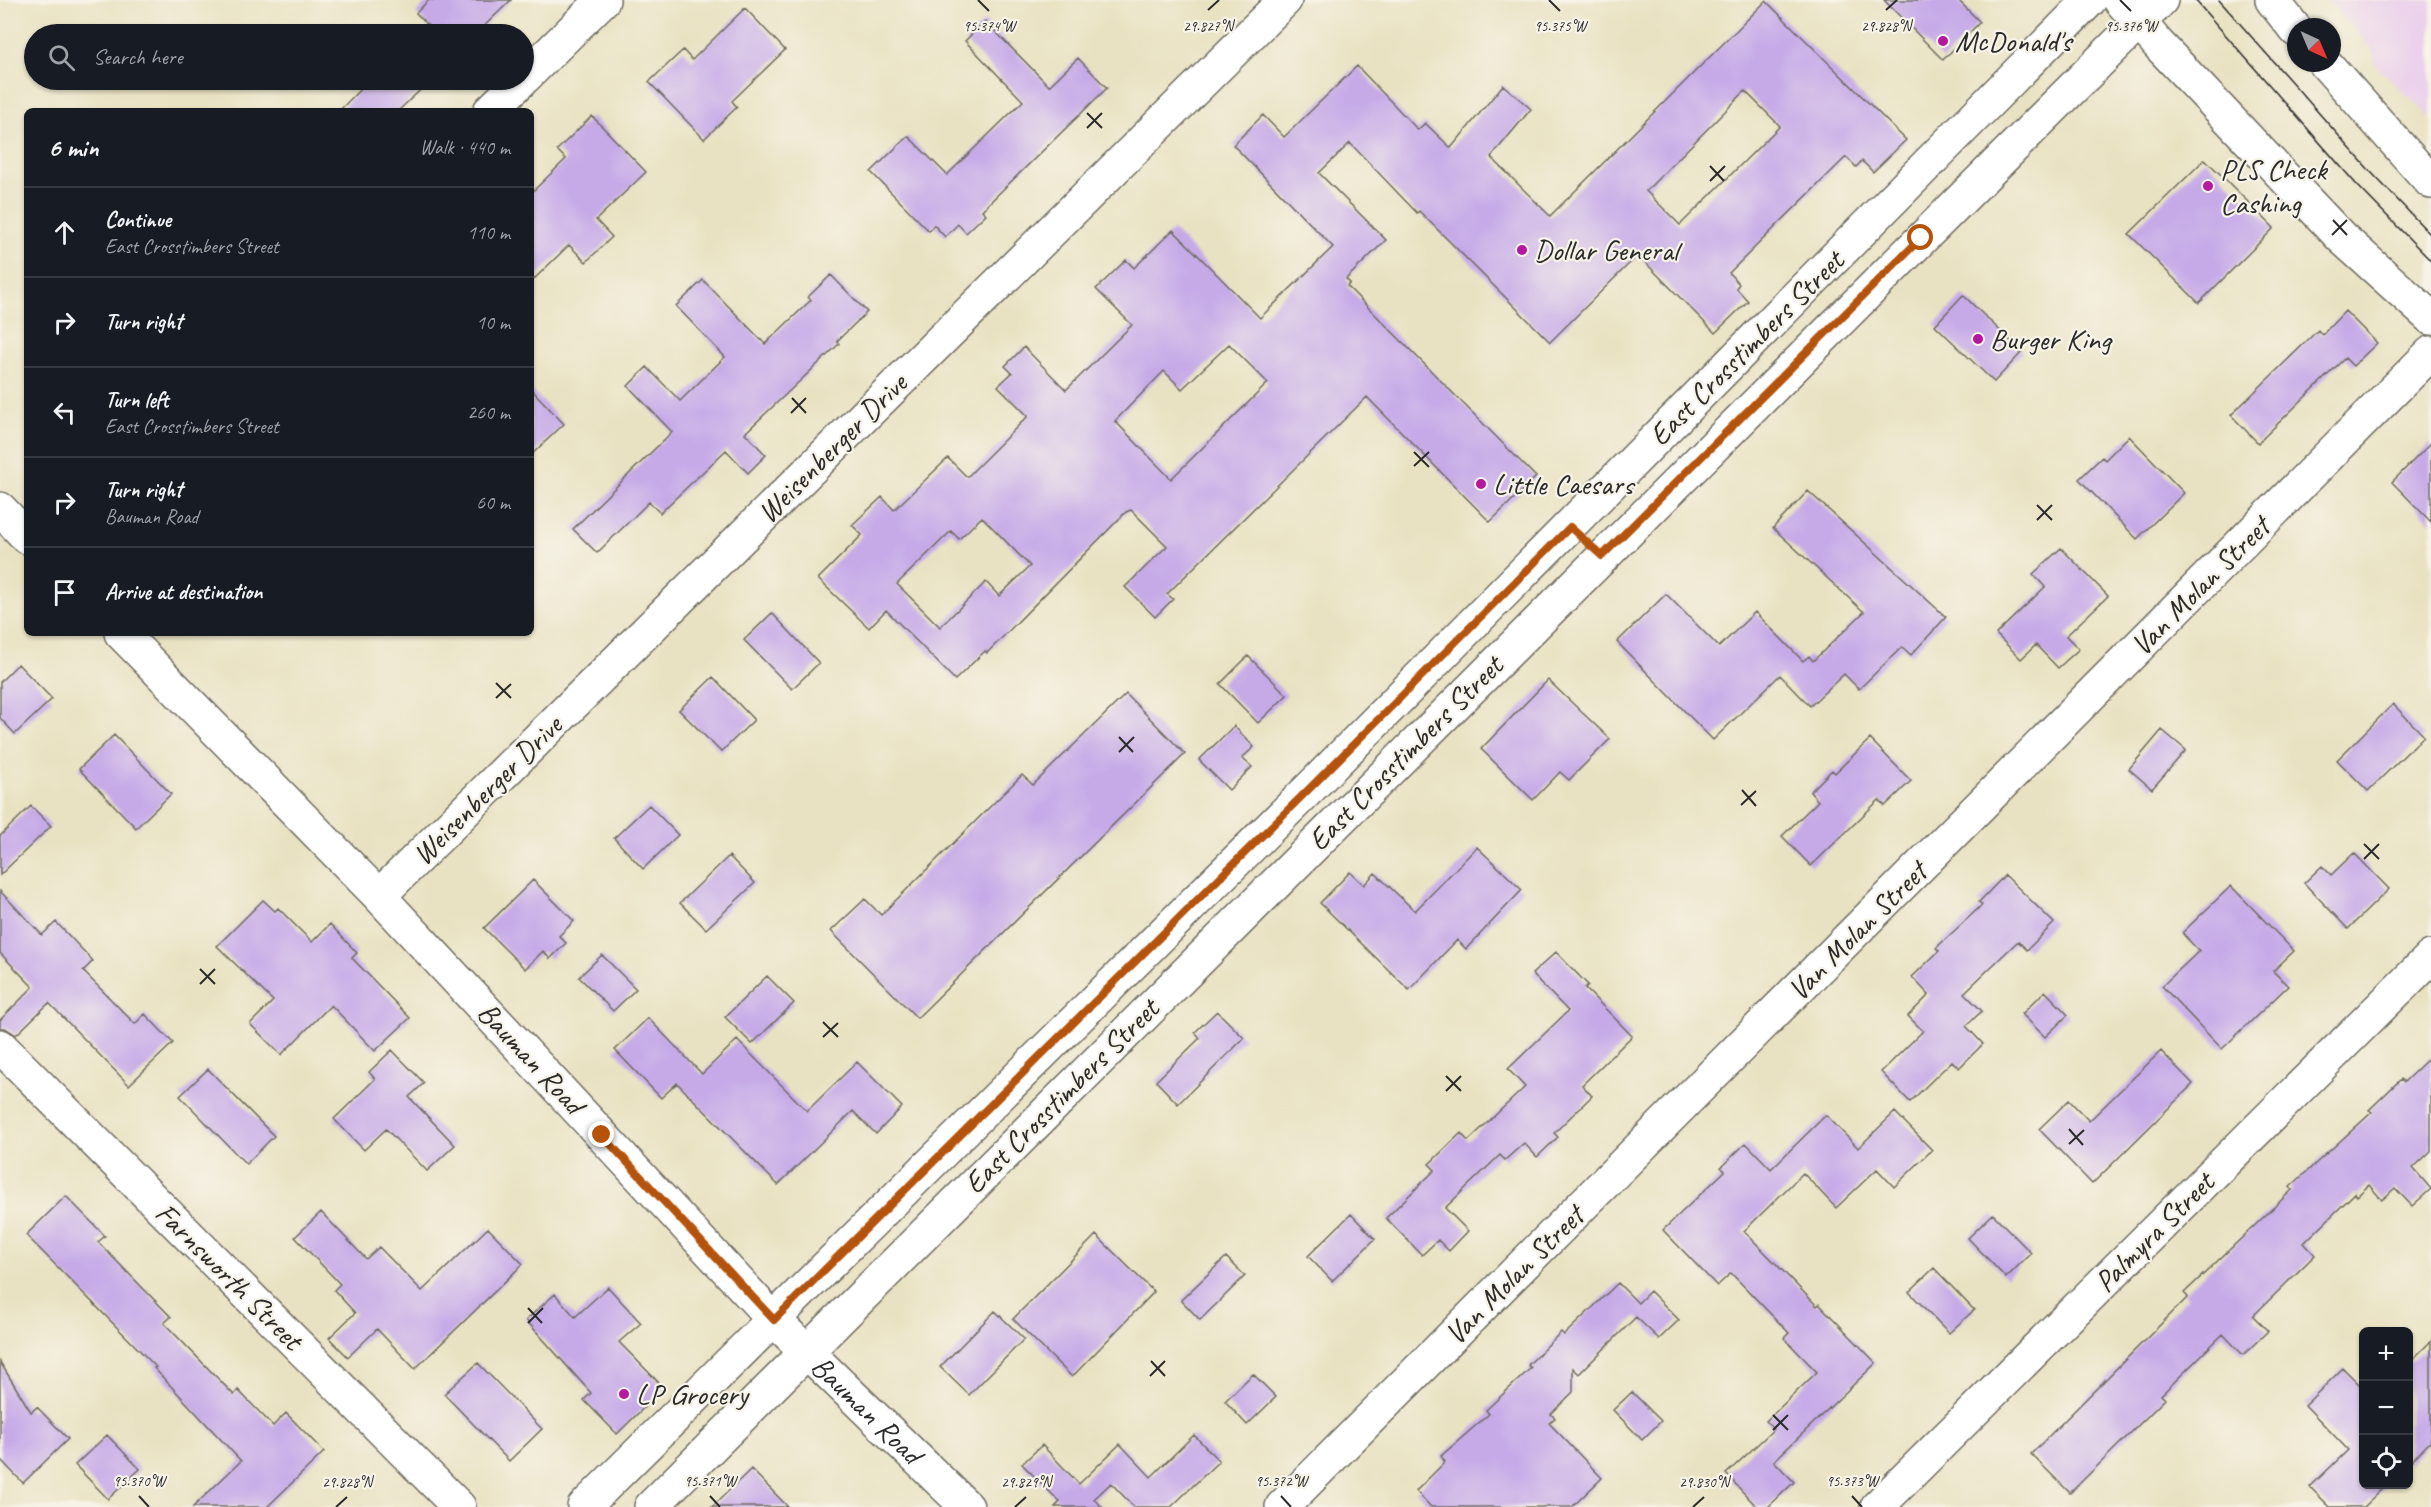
<!DOCTYPE html>
<html lang="en">
<head>
<meta charset="utf-8">
<style>
  :root { --surface:#171b24; --page:#20242c; --text:#f1f3f6; --muted:#9ea1a6; --line:#363941 }
  body { margin:0; font-family:Caveat,sans-serif; background:var(--page); color:var(--text) }
  .controls { position:absolute; right:18px; bottom:18px; display:grid; overflow:hidden; border-radius:9px; box-shadow:0 2px 4px #0004 }
  .controls button { width:54px; height:54px; display:grid; place-items:center; padding:0; border:0; border-bottom:2px solid var(--line); background:var(--surface); color:var(--text); font:30px sans-serif }
  .compass { position:absolute; left:2287px; top:18px; width:54px; height:54px; border-radius:50%; background:var(--surface); box-shadow:0 2px 4px #0004; rotate:136deg }
  .stop { position:absolute; width:18px; height:18px; margin:-14px; border:4px solid #b45309; border-radius:50%; background:#fff }
  .stop.end { background:#b45309; border-color:#fff; box-shadow:0 2px 6px #0008 }
  .list { margin:0; padding:0; list-style:none }
  h2 { display:flex; justify-content:space-between; align-items:center; height:78px; margin:0; padding:0 24px; font-size:26px }
  h2 small { font-size:20px; font-weight:400; color:var(--muted) }
  .list li { display:grid; grid-template-columns:39px 1fr auto; gap:18px; align-items:center; box-sizing:border-box; height:90px; padding:0 24px; border-top:2px solid var(--line) }
  .list b { display:block; font-size:22px; white-space:nowrap }
  .list p { margin:0; font-size:20px; white-space:nowrap; color:var(--muted) }
  .list em { font-size:20px; font-style:normal; color:var(--muted) }
  .icon { flex:none; width:33px; height:33px; fill:none; stroke:currentColor; stroke-width:2; stroke-linecap:round; stroke-linejoin:round }
  .map { position:relative; flex:none; width:2431px; height:1507px; overflow:hidden }
  .search { position:absolute; background:var(--surface); box-shadow:0 2px 4px #0004; left:24px; top:24px; width:510px; height:66px; display:flex; align-items:center; gap:15px; box-sizing:border-box; padding:0 21px; border-radius:33px; color:var(--muted); font-size:22px }
  .panel { position:absolute; background:var(--surface); box-shadow:0 2px 4px #0004; left:24px; top:108px; width:510px; height:528px; border-radius:9px }
  .map>svg:first-child { display:block }
  .built { fill:#ebd1eb }
  .building { fill:#c6aae8; fill-rule:evenodd }
  .lines { fill:none; stroke-linecap:round; stroke-linejoin:round }
  .minor-casing { stroke:#6e6b60; stroke-width:36 }
  .tertiary-casing { stroke:#6e6b60; stroke-width:36 }
  .secondary-casing { stroke:#6e6b60; stroke-width:36 }
  .minor { stroke:#fff; stroke-width:33 }
  .tertiary { stroke:#fff; stroke-width:33 }
  .secondary { stroke:#fff; stroke-width:33 }
  .tram { stroke:#2b2b2b; stroke-width:1.5 }
  .route { stroke:#b45309; stroke-width:8 }
  .ticks { fill:none; stroke:#2b2b2b; stroke-width:2 }
  .poi-dot { fill:#b5179e; stroke:#f7f3e8; stroke-width:2 }
  .labels { text-anchor:middle; stroke-width:4.5; stroke-linejoin:round; paint-order:stroke }
  .poi-label { font-size:30px; fill:#2b2b2b; stroke:#f7f3e8; text-anchor:start }
  .street-label { font-size:30px; fill:#2b2b2b; stroke:#f7f3e8 }
  .ticks-label { font-size:15px; text-anchor:middle; fill:#2b2b2b; stroke:#f7f3e8; stroke-width:4.5; stroke-linejoin:round; paint-order:stroke }
</style>
</head>
<body>
<div class="map">
<svg width="2431" height="1507" viewBox="0 0 2431 1507">
  <rect width="100%" height="100%" fill="#f7f3e8"/>
  <filter id="ink" filterUnits="userSpaceOnUse"><feTurbulence type="fractalNoise" baseFrequency=".0167" numOctaves="2"/><feDisplacementMap in="SourceGraphic" scale="12" xChannelSelector="R" yChannelSelector="G"/><feConvolveMatrix kernelMatrix="1 2 1 2 8 2 1 2 1" color-interpolation-filters="sRGB"/></filter>
  <filter id="wash" filterUnits="userSpaceOnUse"><feTurbulence type="fractalNoise" baseFrequency=".008" numOctaves="4" result="noise"/><feDisplacementMap in="SourceGraphic" scale="24" xChannelSelector="R" yChannelSelector="G"/><feGaussianBlur stdDeviation="1.35" result="paint"/><feColorMatrix in="noise" values="0 0 0 0 0 0 0 0 0 0 0 0 0 0 0 0 0 1.4 0 .05"/><feComposite in="paint" operator="in"/></filter>
  <g filter="url(#wash)">
    <rect width="100%" height="100%" fill="#e9e2c2"/>
    <!-- built -->
    <path class="built" d="M 2328,0 L 2431,0 L 2431,118 L 2374,63 L 2375,52 Z"/>
    <g id="blocks">
      <!-- building -->
      <path class="building" d="M 429,0 L 511,0 L 476,34 L 436,34 L 416,13 Z
        M 1884,0 L 1958,0 L 1980,22 L 1943,60 Z
        M 1766,1 L 1906,140 L 1873,172 L 1862,161 L 1856,167 L 1846,157 L 1729,273 L 1739,284 L 1736,288 L 1748,301 L 1715,333 L 1638,255 L 1550,342 L 1419,211 L 1417,213 L 1350,143 L 1319,173 L 1386,240 L 1346,279 L 1350,283 L 1347,286 L 1536,477 L 1490,522 L 1367,397 L 1167,594 L 1173,599 L 1155,617 L 1125,587 L 1167,546 L 1131,510 L 1126,512 L 987,653 L 985,651 L 955,680 L 886,610 L 869,628 L 818,579 L 862,535 L 852,525 L 882,497 L 894,510 L 948,458 L 967,477 L 1028,416 L 998,386 L 1012,373 L 1005,366 L 1024,347 L 1066,390 L 1132,325 L 1096,289 L 1126,260 L 1134,268 L 1173,230 L 1260,318 L 1333,247 L 1233,145 L 1263,115 L 1284,137 L 1357,66 L 1418,130 L 1425,123 L 1451,148 L 1503,85 L 1531,109 L 1491,157 L 1550,216 ZM 1745,91 L 1780,126 L 1680,225 L 1646,191 ZM 1229,344 L 1268,383 L 1171,479 L 1115,421 L 1164,371 L 1182,389 ZM 982,517 L 1030,566 L 999,596 L 986,582 L 940,627 L 897,584 L 951,531 L 959,539 Z
        M 745,8 L 785,50 L 732,101 L 737,107 L 704,139 L 649,82 L 683,50 L 692,60 Z
        M 985,21 L 1049,86 L 1078,58 L 1107,88 L 982,210 L 986,214 L 966,233 L 958,224 L 945,237 L 934,225 L 929,231 L 871,172 L 908,136 L 947,175 L 1023,101 L 965,41 Z
        M 369,80 L 431,80 L 398,111 L 339,111 Z
        M 592,116 L 646,172 L 596,220 L 612,237 L 586,262 L 569,245 L 531,282 L 531,193 L 566,159 L 557,150 Z
        M 2205,159 L 2274,228 L 2199,303 L 2129,234 Z
        M 831,275 L 867,312 L 837,341 L 839,344 L 745,433 L 766,455 L 748,473 L 726,450 L 660,513 L 649,502 L 597,553 L 573,529 L 672,432 L 628,386 L 647,367 L 680,401 L 725,357 L 676,306 L 703,280 L 765,344 L 811,300 L 808,297 Z
        M 1963,295 L 2022,352 L 1994,382 L 1935,325 Z
        M 2345,311 L 2377,343 L 2353,366 L 2345,358 L 2258,443 L 2231,415 L 2318,330 L 2322,335 Z
        M 531,389 L 564,424 L 531,455 Z
        M 2129,436 L 2184,493 L 2137,539 L 2079,479 L 2102,457 L 2105,460 Z
        M 2431,443 L 2431,522 L 2392,482 Z
        M 1808,491 L 1946,617 L 1911,655 L 1902,647 L 1859,689 L 1844,674 L 1810,706 L 1780,675 L 1713,740 L 1617,642 L 1666,594 L 1719,647 L 1755,612 L 1803,661 L 1809,656 L 1813,661 L 1864,612 L 1773,528 Z
        M 2061,548 L 2108,596 L 2066,636 L 2079,649 L 2058,668 L 2036,645 L 2021,659 L 1996,634 L 2045,587 L 2033,574 Z
        M 772,613 L 819,663 L 792,689 L 744,640 Z
        M 1248,656 L 1287,695 L 1258,723 L 1220,684 Z
        M 18,664 L 52,699 L 15,734 L 0,718 L 0,682 Z
        M 713,677 L 754,720 L 721,752 L 679,710 Z
        M 1548,680 L 1610,739 L 1569,780 L 1560,772 L 1533,800 L 1481,749 Z
        M 1126,694 L 1185,754 L 917,1018 L 831,931 L 865,899 L 881,915 L 1022,775 L 1033,785 Z
        M 2393,704 L 2424,736 L 2368,791 L 2337,760 Z
        M 1234,726 L 1254,747 L 1242,758 L 1252,767 L 1229,790 L 1199,760 Z
        M 2162,730 L 2186,750 L 2152,789 L 2129,769 Z
        M 114,735 L 171,794 L 136,828 L 79,769 Z
        M 1870,739 L 1911,781 L 1885,806 L 1879,800 L 1811,866 L 1782,836 L 1818,801 L 1810,792 L 1832,770 L 1835,773 Z
        M 649,805 L 678,835 L 643,869 L 614,838 Z
        M 31,806 L 51,826 L 0,875 L 0,836 Z
        M 1477,847 L 1522,890 L 1466,949 L 1457,940 L 1409,990 L 1320,903 L 1350,872 L 1364,885 L 1375,873 L 1415,911 Z
        M 2354,853 L 2389,889 L 2348,929 L 2304,883 L 2322,866 L 2331,875 Z
        M 729,856 L 755,883 L 706,929 L 680,903 Z
        M 2005,875 L 2054,923 L 2027,950 L 2018,941 L 1964,993 L 1982,1011 L 1966,1026 L 1983,1044 L 1959,1068 L 1952,1061 L 1910,1102 L 1881,1072 L 1923,1031 L 1908,1016 L 1929,995 L 1912,977 L 1939,951 L 1936,948 L 1982,905 L 1979,902 Z
        M 533,880 L 574,921 L 559,936 L 566,943 L 550,959 L 543,951 L 525,969 L 484,928 Z
        M 2231,886 L 2294,951 L 2273,971 L 2288,986 L 2222,1049 L 2162,986 L 2199,951 L 2182,933 Z
        M 0,891 L 42,935 L 56,922 L 93,961 L 83,971 L 135,1024 L 145,1014 L 173,1043 L 129,1085 L 49,1003 L 16,1035 L 5,1028 L 0,1028 L 0,1020 L 33,987 L 0,953 Z
        M 263,900 L 275,911 L 278,908 L 312,942 L 330,924 L 357,953 L 352,958 L 410,1018 L 375,1051 L 331,1005 L 281,1055 L 250,1024 L 273,1001 L 217,946 Z
        M 1556,952 L 1588,985 L 1585,988 L 1632,1036 L 1582,1085 L 1592,1096 L 1554,1133 L 1558,1137 L 1537,1157 L 1524,1143 L 1505,1160 L 1500,1155 L 1445,1208 L 1468,1231 L 1449,1251 L 1438,1240 L 1422,1255 L 1386,1218 L 1435,1170 L 1429,1164 L 1461,1133 L 1468,1141 L 1525,1087 L 1508,1069 L 1568,1011 L 1532,974 Z
        M 602,955 L 636,989 L 613,1011 L 579,977 Z
        M 767,976 L 794,1003 L 752,1044 L 725,1017 Z
        M 2045,991 L 2068,1015 L 2045,1037 L 2022,1014 Z
        M 1217,1011 L 1244,1038 L 1178,1104 L 1156,1081 L 1200,1038 L 1195,1032 Z
        M 648,1018 L 702,1074 L 737,1040 L 807,1111 L 857,1062 L 902,1107 L 876,1134 L 853,1111 L 778,1185 L 677,1083 L 661,1098 L 615,1050 Z
        M 392,1050 L 424,1083 L 409,1097 L 455,1145 L 427,1171 L 386,1129 L 364,1150 L 334,1119 L 375,1079 L 369,1072 Z
        M 2161,1051 L 2193,1084 L 2092,1184 L 2039,1129 L 2069,1100 L 2089,1121 Z
        M 2431,1056 L 2431,1151 L 2413,1168 L 2431,1189 L 2412,1206 L 2395,1188 L 2382,1200 L 2369,1185 L 2357,1196 L 2355,1193 L 2304,1243 L 2315,1255 L 2253,1316 L 2268,1331 L 2243,1355 L 2223,1334 L 2161,1395 L 2165,1399 L 2070,1493 L 2031,1454 L 2188,1297 L 2184,1293 L 2292,1190 L 2290,1187 L 2314,1165 L 2372,1112 L 2369,1110 L 2401,1079 L 2404,1082 Z
        M 208,1069 L 274,1136 L 246,1164 L 180,1096 Z
        M 1895,1112 L 1932,1150 L 1894,1187 L 1877,1169 L 1836,1208 L 1803,1173 L 1744,1231 L 1817,1306 L 1819,1304 L 1876,1363 L 1774,1461 L 1794,1482 L 1768,1507 L 1757,1507 L 1726,1474 L 1774,1429 L 1766,1421 L 1817,1372 L 1784,1338 L 1789,1333 L 1731,1273 L 1717,1286 L 1663,1230 L 1725,1171 L 1721,1167 L 1746,1143 L 1771,1169 L 1826,1115 L 1858,1148 Z
        M 66,1196 L 105,1236 L 98,1242 L 171,1317 L 164,1323 L 234,1395 L 238,1390 L 273,1426 L 286,1413 L 324,1452 L 267,1507 L 193,1507 L 241,1461 L 154,1368 L 156,1367 L 26,1235 Z
        M 321,1212 L 366,1259 L 379,1247 L 422,1291 L 488,1228 L 523,1264 L 415,1369 L 377,1329 L 348,1357 L 329,1338 L 355,1313 L 334,1290 L 340,1284 L 295,1237 Z
        M 1351,1214 L 1375,1239 L 1332,1281 L 1308,1256 Z
        M 1993,1214 L 2031,1253 L 2006,1278 L 1968,1238 Z
        M 1096,1235 L 1154,1292 L 1072,1377 L 1013,1319 Z
        M 1226,1257 L 1245,1276 L 1200,1320 L 1181,1300 Z
        M 1934,1268 L 1974,1310 L 1949,1333 L 1909,1292 Z
        M 1618,1283 L 1638,1303 L 1650,1291 L 1679,1320 L 1659,1339 L 1636,1317 L 1579,1374 L 1573,1368 L 1573,1392 L 1551,1414 L 1555,1418 L 1549,1423 L 1602,1478 L 1572,1507 L 1431,1507 L 1416,1491 L 1445,1462 L 1441,1456 L 1489,1414 L 1486,1410 L 1531,1368 L 1528,1365 L 1561,1332 L 1564,1335 Z
        M 608,1287 L 641,1323 L 619,1342 L 664,1388 L 617,1434 L 584,1400 L 591,1393 L 526,1320 L 555,1294 L 575,1317 Z
        M 995,1311 L 1024,1339 L 969,1395 L 940,1367 Z
        M 2431,1341 L 2431,1441 L 2409,1463 L 2409,1363 Z
        M 0,1362 L 31,1412 L 37,1407 L 68,1439 L 23,1483 L 0,1459 Z
        M 478,1363 L 542,1429 L 509,1461 L 444,1394 Z
        M 2343,1368 L 2364,1389 L 2364,1485 L 2386,1485 L 2363,1507 L 2330,1507 L 2310,1487 L 2348,1450 L 2305,1405 Z
        M 1253,1374 L 1276,1397 L 1247,1425 L 1225,1401 Z
        M 1632,1392 L 1661,1421 L 1642,1440 L 1613,1410 Z
        M 107,1435 L 140,1469 L 108,1499 L 75,1465 Z
        M 1194,1435 L 1219,1461 L 1171,1507 L 1134,1507 L 1111,1483 L 1094,1499 L 1102,1507 L 1055,1507 L 1060,1502 L 1022,1464 L 1042,1445 L 1079,1484 L 1120,1444 L 1151,1477 Z
        M 751,1469 L 788,1507 L 712,1507 Z"/>
    </g>
  </g>
  <g filter="url(#ink)">
    <use href="#blocks" fill-opacity="0" stroke="#6e6b60" stroke-width="1.5"/>
    <g class="lines">
      <defs>
        <path id="minor" d="M 524,78 L 603,0
          M 490,111 L 522,80
          M 0,509 L 27,537
          M 121,633 L 379,896 L 774,1320
          M 379,896 L 1285,0
          M 0,1046 L 459,1507
          M 1282,1507 L 2431,353
          M 1877,1507 L 2431,957"/>
        <g id="tertiary">
          <path id="s1" d="M 774,1320 L 967,1507"/>
        </g>
        <path id="secondary" d="M 2120,0 L 2158,44 L 2341,237 L 2431,318
          M 2272,0 L 2296,30
          M 2325,63 L 2431,182
          M 584,1507 L 1312,786 L 2090,0
          M 651,1507 L 2161,0"/>
      </defs>
      <!-- minor casing -->
      <use href="#minor" class="minor-casing"/>
      <!-- tertiary casing -->
      <use href="#tertiary" class="tertiary-casing"/>
      <!-- secondary casing -->
      <use href="#secondary" class="secondary-casing"/>
      <!-- minor -->
      <use href="#minor" class="minor"/>
      <!-- tertiary -->
      <use href="#tertiary" class="tertiary"/>
      <!-- secondary -->
      <use href="#secondary" class="secondary"/>
      <!-- tram -->
      <path class="tram" d="M 2195,0 L 2356,184 L 2431,261
        M 2219,0 L 2370,171 L 2431,235"/>
    </g>
  </g>
  <g class="lines" filter="url(#ink)">
    <!-- route -->
    <path class="route" d="M 602,1135 L 774,1320 L 1312,786 L 1570,527 L 1602,556 L 1921,238"/>
  </g>
  <!-- ticks -->
  <path class="ticks" d="M 978,0 L 989,11M 1549,0 L 1560,11M 2120,0 L 2131,11M 1208,10 L 1219,0M 1886,10 L 1897,0M 1087,113 L 1102,128M 1087,128 L 1102,113M 1710,166 L 1724,181M 1710,181 L 1725,166M 2333,220 L 2347,235M 2332,235 L 2347,220M 792,398 L 806,413M 791,413 L 806,398M 1414,452 L 1429,467M 1414,466 L 1429,452M 2037,505 L 2052,520M 2037,520 L 2052,505M 496,683 L 511,698M 496,698 L 511,684M 1119,737 L 1133,752M 1119,752 L 1134,737M 1742,790 L 1756,806M 1741,805 L 1756,791M 2364,844 L 2379,859M 2364,859 L 2379,844M 200,969 L 215,984M 200,984 L 215,969M 823,1022 L 838,1037M 823,1037 L 838,1023M 1446,1076 L 1461,1091M 1446,1091 L 1461,1076M 2069,1129 L 2083,1145M 2069,1144 L 2084,1130M 528,1308 L 542,1323M 528,1323 L 543,1308M 1151,1361 L 1165,1376M 1150,1376 L 1165,1361M 1773,1415 L 1788,1430M 1773,1430 L 1788,1415M 139,1496 L 149,1507M 710,1496 L 720,1507M 1281,1496 L 1291,1507M 1852,1496 L 1862,1507M 336,1507 L 347,1497M 1015,1507 L 1026,1497M 1693,1507 L 1704,1497"/>
  <!-- markers -->
  <g class="poi-dot">
    <circle cx="1943" cy="41" r="6"/>
    <circle cx="2208" cy="186" r="6"/>
    <circle cx="1522" cy="250" r="6"/>
    <circle cx="1978" cy="339" r="6"/>
    <circle cx="1481" cy="484" r="6"/>
    <circle cx="624" cy="1394" r="6"/>
  </g>
  <g class="labels">
    <!-- poi labels -->
    <g class="poi-label">
      <text x="1955" y="51">McDonald's</text>
      <text x="2220" y="179">PLS Check<tspan x="2220" dy="34">Cashing</tspan></text>
      <text x="1534" y="260">Dollar General</text>
      <text x="1990" y="349">Burger King</text>
      <text x="1493" y="494">Little Caesars</text>
      <text x="636" y="1404">LP Grocery</text>
    </g>
    <!-- street labels -->
    <g class="street-label">
      <text transform="translate(1746 348) rotate(-45)" y="10">East Crosstimbers Street</text>
      <text transform="translate(832 448) rotate(-45)" y="10">Weisenberger Drive</text>
      <text transform="translate(2200 586) rotate(-45)" y="10">Van Molan Street</text>
      <text transform="translate(1405 753) rotate(-45)" y="10">East Crosstimbers Street</text>
      <text transform="translate(487 790) rotate(-45)" y="10">Weisenberger Drive</text>
      <text transform="translate(1857 931) rotate(-45)" y="10">Van Molan Street</text>
      <text transform="translate(531 1058) rotate(47)" y="10">Bauman Road</text>
      <text transform="translate(1061 1096) rotate(-45)" y="10">East Crosstimbers Street</text>
      <text transform="translate(2154 1232) rotate(-45)" y="10">Palmyra Street</text>
      <text transform="translate(1514 1275) rotate(-45)" y="10">Van Molan Street</text>
      <text transform="translate(229 1276) rotate(45)" y="10">Farnsworth Street</text>
      <text dy="10" stroke="none"><textPath href="#s1" startOffset="129">Bauman Road</textPath></text>
    </g>
  </g>
  <g class="ticks-label">
    <text x="1208" y="31">29.827°N</text>
    <text x="1886" y="31">29.828°N</text>
    <text x="989" y="31">95.374°W</text>
    <text x="1560" y="31">95.375°W</text>
    <text x="2131" y="31">95.376°W</text>
    <text x="139" y="1486">95.370°W</text>
    <text x="710" y="1486">95.371°W</text>
    <text x="1281" y="1486">95.372°W</text>
    <text x="1852" y="1486">95.373°W</text>
    <text x="347" y="1487">29.828°N</text>
    <text x="1026" y="1487">29.829°N</text>
    <text x="1704" y="1487">29.830°N</text>
  </g>
</svg>
<div class="controls">
<button>+</button>
<button>−</button>
<button><svg class="icon" aria-label="locate" viewBox="0 0 24 24"><circle cx="12" cy="12" r="6"/><path d="M12 2v4M12 18v4M2 12h4M18 12h4"/></svg></button>
</div>
<svg class="compass" viewBox="-18 -18 36 36"><path d="M0-13l5 13h-10z" fill="#e53935"/><path d="M0 13l5-13h-10z" fill="#9ea1a6"/></svg>
<div class="stop" style="left:1921px;top:238px"></div>
<div class="stop end" style="left:602px;top:1135px"></div>
<div class="search"><svg class="icon" aria-label="search" viewBox="0 0 24 24"><circle cx="10" cy="10" r="6"/><path d="M15 15l6 6"/></svg>Search here</div>
<section class="panel">
<h2>6 min<small>Walk · 440 m</small></h2>
<ul class="list">
<li><svg class="icon" aria-label="ahead" viewBox="0 0 24 24"><path d="M12 20V5M6 11l6-6 6 6"/></svg><div><b>Continue</b><p>East Crosstimbers Street</p></div><em>110 m</em></li>
<li><svg class="icon" aria-label="right" viewBox="0 0 24 24"><path d="M7 20v-9h11M14 6l5 5-5 5"/></svg><div><b>Turn right</b></div><em>10 m</em></li>
<li><svg class="icon" aria-label="left" viewBox="0 0 24 24"><path d="M17 20v-9H6M10 6l-5 5 5 5"/></svg><div><b>Turn left</b><p>East Crosstimbers Street</p></div><em>260 m</em></li>
<li><svg class="icon" aria-label="right" viewBox="0 0 24 24"><path d="M7 20v-9h11M14 6l5 5-5 5"/></svg><div><b>Turn right</b><p>Bauman Road</p></div><em>60 m</em></li>
<li><svg class="icon" aria-label="arrive" viewBox="0 0 24 24"><path d="M6 21V4h12l-3 4 3 4H6"/></svg><div><b>Arrive at destination</b></div></li>
</ul>
</section>
</div>
</body>
</html>
